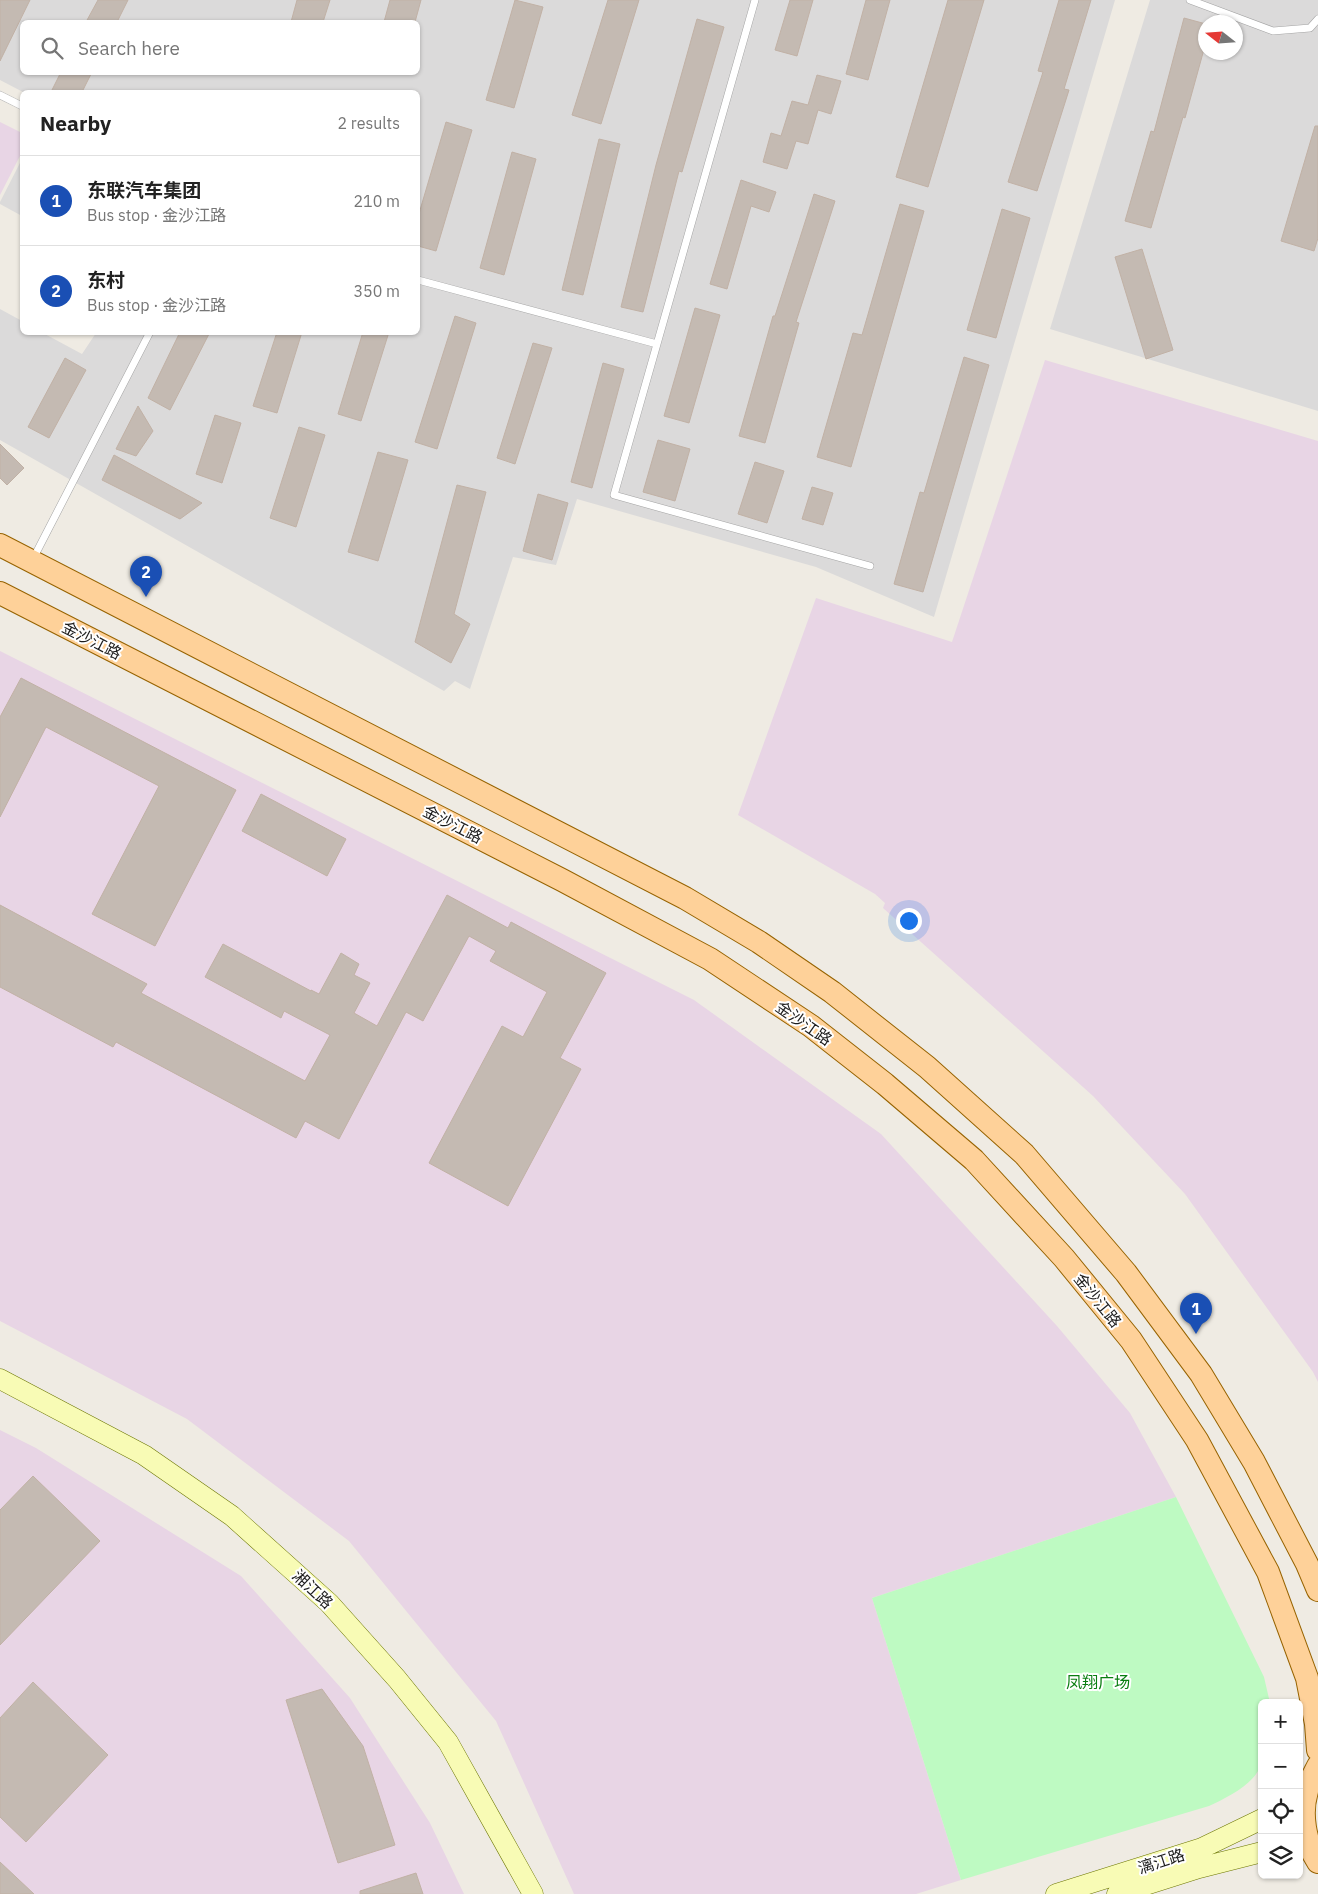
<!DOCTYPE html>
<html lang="en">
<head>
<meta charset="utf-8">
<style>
  :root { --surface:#fff; --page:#f2f2f2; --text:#222; --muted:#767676; --line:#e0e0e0; --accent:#cb0003 }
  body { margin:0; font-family:"IBM Plex Sans","Noto Sans SC",sans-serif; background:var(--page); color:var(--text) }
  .controls { position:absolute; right:15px; bottom:15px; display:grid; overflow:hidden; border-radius:8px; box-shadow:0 1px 4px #0004 }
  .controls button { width:45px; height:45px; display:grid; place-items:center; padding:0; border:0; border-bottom:1px solid var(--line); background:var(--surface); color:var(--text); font:25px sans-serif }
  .compass { position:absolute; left:1198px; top:15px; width:45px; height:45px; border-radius:50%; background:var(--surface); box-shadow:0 1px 4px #0004; rotate:287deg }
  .you { position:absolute; left:908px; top:920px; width:18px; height:18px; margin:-12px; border:4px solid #fff; border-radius:50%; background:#1a73e8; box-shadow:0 0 0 8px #1a73e833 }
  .badge { display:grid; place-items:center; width:32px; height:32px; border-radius:50%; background:var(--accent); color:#fff; font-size:16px; font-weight:700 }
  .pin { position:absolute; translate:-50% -41px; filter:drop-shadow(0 1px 2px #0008) }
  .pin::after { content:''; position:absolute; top:26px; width:18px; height:15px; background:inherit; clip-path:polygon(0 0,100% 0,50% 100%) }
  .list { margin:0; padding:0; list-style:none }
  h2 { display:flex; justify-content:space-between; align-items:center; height:65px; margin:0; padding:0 20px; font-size:21px }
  h2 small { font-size:16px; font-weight:400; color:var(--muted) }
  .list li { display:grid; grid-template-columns:32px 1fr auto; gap:15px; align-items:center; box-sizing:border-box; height:90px; padding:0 20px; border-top:1px solid var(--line) }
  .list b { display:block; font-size:19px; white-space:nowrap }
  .list p { margin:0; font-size:16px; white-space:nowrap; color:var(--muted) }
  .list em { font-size:16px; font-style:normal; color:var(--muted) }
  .icon { flex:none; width:28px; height:28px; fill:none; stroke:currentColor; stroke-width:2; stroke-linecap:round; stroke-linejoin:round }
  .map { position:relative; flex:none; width:1318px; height:1894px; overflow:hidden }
  .search { position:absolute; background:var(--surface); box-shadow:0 1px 4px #0004; left:20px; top:20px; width:400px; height:55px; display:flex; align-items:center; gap:12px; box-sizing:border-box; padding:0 18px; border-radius:8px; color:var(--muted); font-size:19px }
  .panel { position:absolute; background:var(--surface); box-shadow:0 1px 4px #0004; left:20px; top:90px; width:400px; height:245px; border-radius:8px }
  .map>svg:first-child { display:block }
  .residential { fill:#dbdada; fill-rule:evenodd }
  .industrial { fill:#e8d5e5 }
  .park { fill:#befac2 }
  .building { fill:#c4bab2; stroke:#c1b1a5 }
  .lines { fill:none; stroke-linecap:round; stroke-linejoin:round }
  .lane-casing { stroke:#a4a4a4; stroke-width:8 }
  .secondary-casing { stroke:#6c7602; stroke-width:21 }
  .primary-casing { stroke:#976300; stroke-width:24 }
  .lane { stroke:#fff; stroke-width:7 }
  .secondary { stroke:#f8fbb5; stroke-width:20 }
  .primary { stroke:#fed199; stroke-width:22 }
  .labels { text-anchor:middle; stroke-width:4; stroke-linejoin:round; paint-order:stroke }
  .street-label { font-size:16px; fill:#1d1d1d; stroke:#fff }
  .park-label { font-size:16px; fill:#097e11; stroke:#fff }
</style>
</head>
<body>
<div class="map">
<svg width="1318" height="1894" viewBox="0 0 1318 1894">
  <rect width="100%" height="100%" fill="#efebe3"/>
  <!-- residential -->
  <path class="residential" d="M 0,0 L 1115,0 L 934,617 L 816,567 L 577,499 L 556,565 L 513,557 L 470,689 L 455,681 L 444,691 L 0,440 L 0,309 L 22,321 L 22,332 L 43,333 L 82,354 L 96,333 L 418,332 L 418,92 L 23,92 L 0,80 ZM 22,22 L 418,22 L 418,72 L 22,72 Z
    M 1150,0 L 1318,0 L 1318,411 L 1050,329 ZM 1206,22 L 1236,22 L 1236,52 L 1206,52 Z
    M 22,159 L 22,216 L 0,204 L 0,202 Z"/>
  <!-- industrial -->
  <path class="industrial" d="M 0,122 L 22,133 L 22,152 L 0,195 Z
    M 1045,360 L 1318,441 L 1318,1382 L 1313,1372 L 1185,1194 L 1093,1096 L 883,908 L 885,903 L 875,894 L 738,815 L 816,598 L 952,642 Z
    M 0,651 L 694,1000 L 881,1134 L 1057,1326 L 1130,1413 L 1176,1497 L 872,1598 L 961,1880 L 916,1894 L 574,1894 L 496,1721 L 349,1541 L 187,1419 L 0,1321 Z
    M 0,1430 L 36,1448 L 241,1576 L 350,1698 L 430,1823 L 464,1894 L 0,1894 Z"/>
  <!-- park -->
  <path class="park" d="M 1176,1497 L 1264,1677 L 1270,1703 L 1262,1703 C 1262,1717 1265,1749 1262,1762 C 1256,1784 1228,1797 1209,1806 L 961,1880 L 872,1598 Z"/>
  <!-- building -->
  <path class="building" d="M 0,0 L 30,0 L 0,61 Z
    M 98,0 L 128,0 L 117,22 L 86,22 Z
    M 297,0 L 330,0 L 323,22 L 291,22 Z
    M 390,0 L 421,0 L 415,22 L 384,22 Z
    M 515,0 L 543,7 L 514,108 L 486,100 Z
    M 608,0 L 639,0 L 601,124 L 572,115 Z
    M 790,0 L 813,0 L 797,56 L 775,50 Z
    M 866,0 L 890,0 L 868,80 L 846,74 Z
    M 948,0 L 984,0 L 928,187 L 896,177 Z
    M 1059,0 L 1091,0 L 1064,89 L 1069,90 L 1037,191 L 1008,182 L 1043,72 L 1038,71 Z
    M 1184,18 L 1206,24 L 1206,42 L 1185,118 L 1183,117 L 1151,228 L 1125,221 L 1151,131 L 1154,132 Z
    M 697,19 L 724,27 L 682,172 L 679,171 L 643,312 L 621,307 L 656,165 Z
    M 61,72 L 92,72 L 82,92 L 51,92 Z
    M 817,75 L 841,81 L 831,114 L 818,110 L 808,144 L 796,141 L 787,169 L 763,162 L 771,133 L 781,136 L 792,101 L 808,105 Z
    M 446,122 L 472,130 L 436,251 L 418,246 L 418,217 Z
    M 1315,126 L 1318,126 L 1318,238 L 1314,251 L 1281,241 Z
    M 599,139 L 620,144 L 583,295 L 562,290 Z
    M 512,152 L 536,159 L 504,275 L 480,268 Z
    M 741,180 L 776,192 L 769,212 L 751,206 L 727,289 L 710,284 Z
    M 814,194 L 835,201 L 796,322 L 799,323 L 765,443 L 739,436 L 773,316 L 775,316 Z
    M 900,204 L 924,211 L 851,467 L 817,457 L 853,333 L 862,335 Z
    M 1002,209 L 1030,218 L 996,338 L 967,330 Z
    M 1142,249 L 1173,350 L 1146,359 L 1115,257 Z
    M 695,308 L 720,315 L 689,423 L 664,416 Z
    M 455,316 L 476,323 L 437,449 L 415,442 Z
    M 180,332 L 210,332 L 170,410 L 148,398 Z
    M 277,332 L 302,332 L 277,413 L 253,406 Z
    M 363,332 L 389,332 L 361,421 L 338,414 Z
    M 533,343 L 552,348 L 515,464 L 497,458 Z
    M 964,357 L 989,365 L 923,592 L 894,584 L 920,492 L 924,493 Z
    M 65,358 L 86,370 L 49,438 L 28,427 Z
    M 603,363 L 624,369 L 592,488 L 571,482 Z
    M 138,406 L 153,431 L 136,456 L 116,449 Z
    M 215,415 L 241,423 L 222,483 L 196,474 Z
    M 299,427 L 325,435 L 296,527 L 270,518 Z
    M 658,440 L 690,449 L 675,501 L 643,492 Z
    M 0,444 L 24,468 L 7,485 L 0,478 Z
    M 378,452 L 408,460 L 378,561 L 348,552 Z
    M 114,455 L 193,498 L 202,503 L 180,519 L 102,480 Z
    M 755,462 L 784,471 L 767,523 L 738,514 Z
    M 457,485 L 486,492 L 454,614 L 470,624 L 451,663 L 415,642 Z
    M 812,487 L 833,493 L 823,525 L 802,519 Z
    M 538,494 L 568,503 L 552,560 L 523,551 Z
    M 21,678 L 236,790 L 155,946 L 92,914 L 159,786 L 46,727 L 0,817 L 0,717 Z
    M 261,794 L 346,839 L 327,876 L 242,831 Z
    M 447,895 L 508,928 L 511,922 L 606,973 L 560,1058 L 581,1069 L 508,1206 L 429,1163 L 502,1026 L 523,1037 L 547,992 L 490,961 L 496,951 L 469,936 L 423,1021 L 406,1012 L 339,1139 L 305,1121 L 296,1138 L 116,1042 L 113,1047 L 0,987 L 0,905 L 147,984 L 141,993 L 305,1081 L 330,1035 L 284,1011 L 281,1018 L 205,977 L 223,944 L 311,991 L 311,990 L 319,994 L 341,953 L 359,964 L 354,975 L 370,983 L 354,1013 L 377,1026 Z
    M 33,1476 L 100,1541 L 0,1645 L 0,1510 Z
    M 33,1682 L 108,1755 L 26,1842 L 0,1817 L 0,1718 Z
    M 322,1689 L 363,1746 L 395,1845 L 338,1863 L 286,1700 Z
    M 0,1862 L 34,1894 L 0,1894 Z
    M 416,1873 L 423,1894 L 360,1894 L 360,1891 Z"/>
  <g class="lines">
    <defs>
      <path id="lane" d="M 755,0 L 614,495 L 870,566
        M 1190,0 L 1273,31 L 1310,28 L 1318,19
        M 0,95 L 22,106
        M 418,280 L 657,344
        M 33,559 L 150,332"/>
      <path id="secondary" d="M 0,1379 L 144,1455 L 232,1516 L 329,1603 L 397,1679 L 448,1742 L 533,1894
        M 1056,1894 L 1202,1848 L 1262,1819
        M 1117,1894 L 1199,1868 L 1262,1852"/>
      <path id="primary" d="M 0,545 L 685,898 L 759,942 L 832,992 L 927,1067 L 1024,1154 L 1126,1273 L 1201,1374 L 1254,1462 L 1307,1564 L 1318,1590
        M 0,593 L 562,880 L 710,959 L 811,1026 L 885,1084 L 974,1160 L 1064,1258 L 1131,1340 L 1197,1440 L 1268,1572 L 1307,1678 L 1316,1724 L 1318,1750
        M 1318,1766 C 1314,1774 1309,1782 1307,1791 C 1300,1814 1305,1842 1318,1862"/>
    </defs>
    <!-- lane casing -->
    <use href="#lane" class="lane-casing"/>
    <!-- secondary casing -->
    <use href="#secondary" class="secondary-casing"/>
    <!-- primary casing -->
    <use href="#primary" class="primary-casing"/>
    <!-- lane -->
    <use href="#lane" class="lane"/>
    <!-- secondary -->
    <use href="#secondary" class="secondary"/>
    <!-- primary -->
    <use href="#primary" class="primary"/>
  </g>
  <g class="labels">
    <!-- street labels -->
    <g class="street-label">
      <text transform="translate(92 640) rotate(27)" y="6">金沙江路</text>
      <text transform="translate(453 824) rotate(27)" y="6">金沙江路</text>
      <text transform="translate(804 1023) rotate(35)" y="6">金沙江路</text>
      <text transform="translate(1098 1300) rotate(51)" y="6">金沙江路</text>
      <text transform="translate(313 1589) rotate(43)" y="6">湘江路</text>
      <text transform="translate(1161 1861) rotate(-18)" y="6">漓江路</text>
    </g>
    <!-- park labels -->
    <g class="park-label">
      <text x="1098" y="1688">凤翔广场</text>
    </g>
  </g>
</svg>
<div class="controls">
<button>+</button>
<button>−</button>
<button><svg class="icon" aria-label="locate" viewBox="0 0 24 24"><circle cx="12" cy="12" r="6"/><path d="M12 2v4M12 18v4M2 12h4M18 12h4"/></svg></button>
<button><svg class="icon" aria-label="layers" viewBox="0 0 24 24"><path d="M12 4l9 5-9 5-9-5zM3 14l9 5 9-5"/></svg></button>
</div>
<svg class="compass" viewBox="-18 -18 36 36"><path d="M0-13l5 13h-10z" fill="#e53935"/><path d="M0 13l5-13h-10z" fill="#767676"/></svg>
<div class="you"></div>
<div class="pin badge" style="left:1196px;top:1334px;background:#1a4fb4">1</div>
<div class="pin badge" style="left:146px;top:597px;background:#1a4fb4">2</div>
<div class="search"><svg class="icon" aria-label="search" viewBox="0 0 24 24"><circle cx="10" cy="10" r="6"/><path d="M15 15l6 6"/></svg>Search here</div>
<section class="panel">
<h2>Nearby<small>2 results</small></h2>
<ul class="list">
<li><span class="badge" style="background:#1a4fb4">1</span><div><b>东联汽车集团</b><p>Bus stop · 金沙江路</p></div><em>210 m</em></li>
<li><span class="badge" style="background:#1a4fb4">2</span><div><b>东村</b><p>Bus stop · 金沙江路</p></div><em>350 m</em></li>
</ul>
</section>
</div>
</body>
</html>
